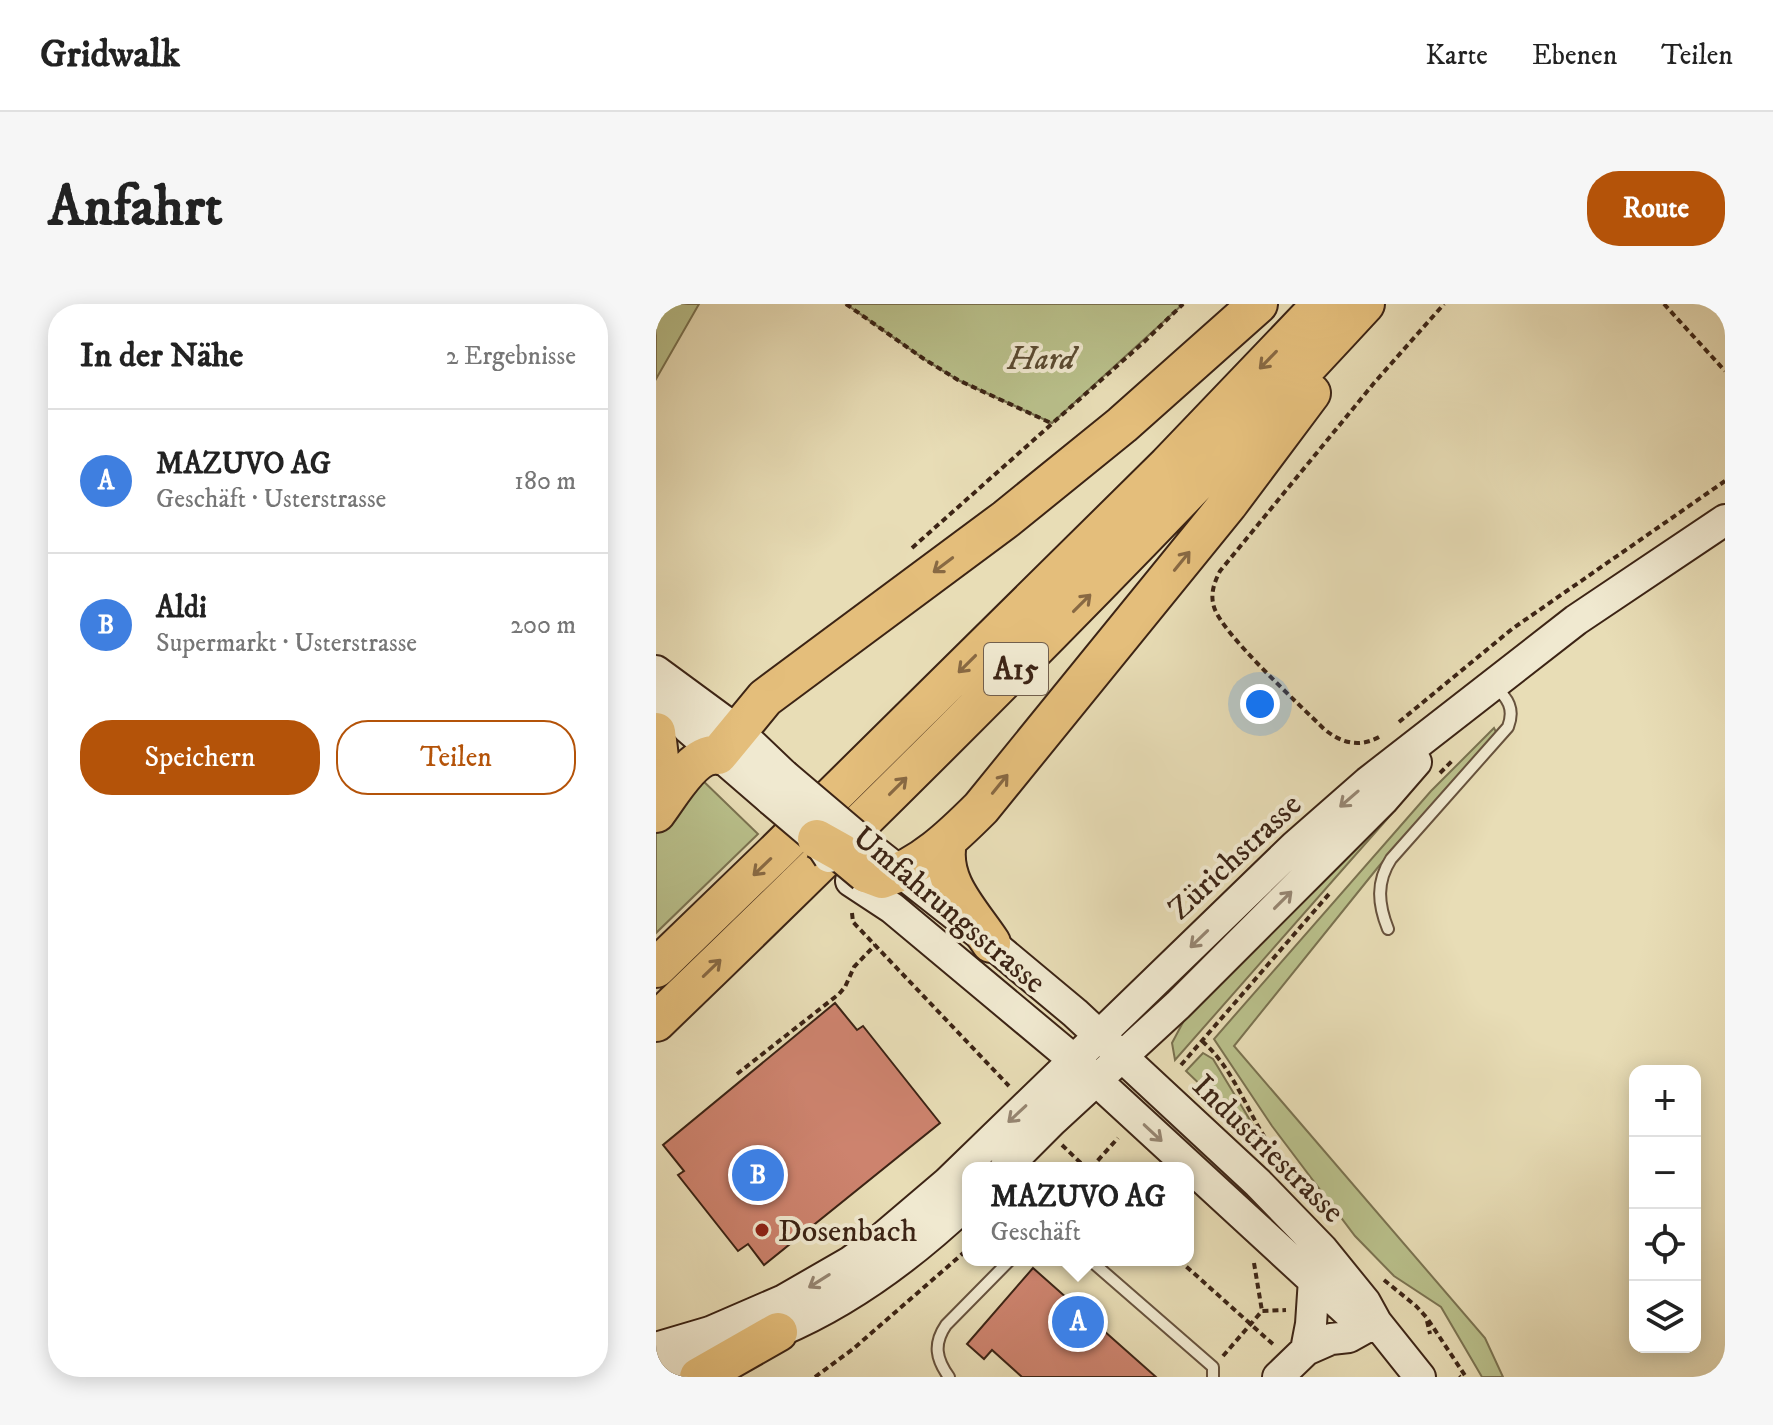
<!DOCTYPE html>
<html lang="de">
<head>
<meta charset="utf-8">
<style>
  :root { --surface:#fff; --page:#f6f6f6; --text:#222; --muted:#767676; --line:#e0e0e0; --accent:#b45309 }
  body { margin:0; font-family:"IM FELL DW Pica",serif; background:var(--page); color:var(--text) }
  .controls { position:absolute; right:24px; bottom:24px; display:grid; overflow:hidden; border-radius:16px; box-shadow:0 4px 20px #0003 }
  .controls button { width:72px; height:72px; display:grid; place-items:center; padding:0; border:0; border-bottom:2px solid var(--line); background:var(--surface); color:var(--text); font:40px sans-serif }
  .you { position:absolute; left:604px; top:400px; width:28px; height:28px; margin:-20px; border:6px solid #fff; border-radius:50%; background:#1a73e8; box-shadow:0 0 0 12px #1a73e833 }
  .badge { display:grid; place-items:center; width:52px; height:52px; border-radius:50%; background:var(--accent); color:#fff; font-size:26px; font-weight:700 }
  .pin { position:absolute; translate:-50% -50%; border:4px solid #fff; box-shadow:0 2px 8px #0006 }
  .popup { position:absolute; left:306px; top:858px; width:232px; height:104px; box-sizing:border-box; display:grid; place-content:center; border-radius:16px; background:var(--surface); filter:drop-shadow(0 2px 6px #0005); font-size:26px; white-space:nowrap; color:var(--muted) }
  .popup b { font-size:30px; color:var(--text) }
  .popup::after { content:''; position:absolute; left:50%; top:100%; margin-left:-16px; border:16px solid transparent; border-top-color:var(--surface) }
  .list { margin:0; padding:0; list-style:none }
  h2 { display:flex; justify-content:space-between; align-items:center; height:104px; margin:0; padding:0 32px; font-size:34px }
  h2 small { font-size:26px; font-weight:400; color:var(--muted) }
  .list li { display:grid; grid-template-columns:52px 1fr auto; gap:24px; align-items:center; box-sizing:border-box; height:144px; padding:0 32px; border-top:2px solid var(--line) }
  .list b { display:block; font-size:30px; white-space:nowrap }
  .list p { margin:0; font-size:26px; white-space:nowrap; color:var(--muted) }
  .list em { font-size:26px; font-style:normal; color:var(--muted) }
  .actions { display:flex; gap:16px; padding:24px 32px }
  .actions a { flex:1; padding:18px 0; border:2px solid var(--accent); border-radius:32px; text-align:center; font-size:28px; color:var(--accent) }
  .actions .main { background:var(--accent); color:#fff }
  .icon { flex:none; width:44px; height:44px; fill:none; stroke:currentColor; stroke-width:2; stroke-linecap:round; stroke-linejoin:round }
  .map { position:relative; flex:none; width:1069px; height:1073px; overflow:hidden; border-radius:32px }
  header { display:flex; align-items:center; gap:48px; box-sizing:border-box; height:112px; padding:0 40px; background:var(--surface); border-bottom:2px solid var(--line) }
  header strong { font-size:38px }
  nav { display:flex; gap:44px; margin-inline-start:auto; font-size:28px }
  .intro { display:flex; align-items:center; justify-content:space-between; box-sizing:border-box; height:192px; padding:0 48px }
  h1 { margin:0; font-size:56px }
  .button { padding:20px 36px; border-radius:32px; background:var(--accent); color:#fff; font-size:28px; font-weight:700 }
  main { display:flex; gap:48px; padding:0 48px }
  aside { flex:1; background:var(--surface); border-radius:32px; box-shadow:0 4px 20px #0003 }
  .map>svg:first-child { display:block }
  .green { fill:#b9c08b; stroke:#7a7250; stroke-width:2 }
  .building { fill:#cd836e; stroke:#3c2415; stroke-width:2 }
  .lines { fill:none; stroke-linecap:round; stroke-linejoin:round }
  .lane-casing { stroke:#67523d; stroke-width:14 }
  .secondary-casing { stroke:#3c2415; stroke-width:34 }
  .highway-casing { stroke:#3c2415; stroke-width:42 }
  .path { stroke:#3c2415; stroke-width:4; stroke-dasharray:6 4; stroke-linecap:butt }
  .lane { stroke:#f0e9d0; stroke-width:10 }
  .secondary { stroke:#f0e9d0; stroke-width:30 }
  .highway { stroke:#e4be7b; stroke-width:38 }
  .secondary-bridge-casing { stroke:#3c2415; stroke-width:34; stroke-linecap:butt }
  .highway-bridge-casing { stroke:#3c2415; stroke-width:42; stroke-linecap:butt }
  .secondary-bridge { stroke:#f0e9d0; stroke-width:30 }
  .highway-bridge { stroke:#e4be7b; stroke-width:38 }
  .oneway { stroke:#886943 }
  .oneway2 { stroke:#968672 }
  .poi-dot { fill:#8f2418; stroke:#f0e9d0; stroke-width:3 }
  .labels { text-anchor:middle; stroke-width:8; stroke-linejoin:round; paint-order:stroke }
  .shield { fill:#f0e9d0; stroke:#725f4d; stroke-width:2 }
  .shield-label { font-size:30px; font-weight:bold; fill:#3c2415 }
  .park-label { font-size:32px; font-style:italic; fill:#5b4b32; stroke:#f0e9d0 }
  .street-label { font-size:32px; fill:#3c2415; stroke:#f0e9d0 }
  .poi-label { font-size:32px; fill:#3c2415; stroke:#f0e9d0; text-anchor:start }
</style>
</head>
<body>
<header>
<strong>Gridwalk</strong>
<nav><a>Karte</a><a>Ebenen</a><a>Teilen</a></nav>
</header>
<div class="intro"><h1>Anfahrt</h1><a class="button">Route</a></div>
<main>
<aside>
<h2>In der Nähe<small>2 Ergebnisse</small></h2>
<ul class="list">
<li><span class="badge" style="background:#3f7fe0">A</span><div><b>MAZUVO AG</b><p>Geschäft · Usterstrasse</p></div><em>180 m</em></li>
<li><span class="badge" style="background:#3f7fe0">B</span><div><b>Aldi</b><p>Supermarkt · Usterstrasse</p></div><em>200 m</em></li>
</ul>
<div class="actions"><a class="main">Speichern</a><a>Teilen</a></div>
</aside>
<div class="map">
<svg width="1069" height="1073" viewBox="0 0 1069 1073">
  <rect width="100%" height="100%" fill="#e8ddb6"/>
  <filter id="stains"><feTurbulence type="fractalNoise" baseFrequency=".0025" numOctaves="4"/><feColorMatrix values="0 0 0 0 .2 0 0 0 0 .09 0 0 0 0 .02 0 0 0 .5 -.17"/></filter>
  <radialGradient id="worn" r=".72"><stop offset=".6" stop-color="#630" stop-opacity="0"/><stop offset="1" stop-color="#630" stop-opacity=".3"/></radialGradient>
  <!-- green -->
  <path class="green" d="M 0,0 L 43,0 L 0,75 Z
    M 190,0 L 527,0 L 396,119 L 302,76 L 268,55 Z
    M 838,424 L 841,430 L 723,562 L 578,742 L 829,1034 L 847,1073 L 826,1073 L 785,1003 L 738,972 L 699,932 L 616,822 L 558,735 L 775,487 Z
    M 41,471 L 102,530 L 0,629 L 0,525 Z
    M 737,502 L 739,506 L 519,756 L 516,739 L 533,707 Z
    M 547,749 L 557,755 L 617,854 L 578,813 L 530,767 Z"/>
  <!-- building -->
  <path class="building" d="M 179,699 L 201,726 L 207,722 L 284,819 L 108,961 L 92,940 L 82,947 L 22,871 L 28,867 L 7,841 Z
    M 377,964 L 500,1073 L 366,1073 L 336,1046 L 328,1055 L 311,1040 Z"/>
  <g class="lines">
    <defs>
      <path id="lane" d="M 732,625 C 722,600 720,578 735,555 L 852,423 C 859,405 852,394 838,382
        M 434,956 L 557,1063 L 557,1073
        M 293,1073 C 280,1055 277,1040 290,1021 L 354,956"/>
      <path id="secondary" d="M 0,367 L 83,428 L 128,471
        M 0,389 L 33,425 L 115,496
        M 214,544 L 335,639 L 419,709 L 602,879 L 666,945 L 709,998 L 720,1018 L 764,1073
        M 195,577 L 236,604 L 418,756 L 694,1010 L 710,1015
        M 349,864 L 396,817 L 522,701 L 727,496 L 760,458
        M 0,1044 L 54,1028 L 128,996 L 194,958 L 224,936 L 291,879 L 639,542 L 712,478 L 920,316 L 1069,216
        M 650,1046 L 655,1020 L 658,975
        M 0,1068 C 41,1055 84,1044 124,1027 C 195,997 256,951 312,898
        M 622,1073 L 650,1046 L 675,1035 L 693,1033 L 720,1018"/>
      <path id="highway" d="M 0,428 L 5,471 L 2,506
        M 0,509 C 14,491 37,448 62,451 L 109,394 L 350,215 L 466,121 L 602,0
        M 291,538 C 283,578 314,607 335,639
        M 210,569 L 226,575 C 266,562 296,533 325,504 L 572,200 L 655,89
        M 0,664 L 119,549 L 512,161 L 666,0
        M 0,718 C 242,485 481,247 709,0
        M 43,1073 L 122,1028"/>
    </defs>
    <!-- lane casing -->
    <use href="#lane" class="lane-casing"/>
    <!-- secondary casing -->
    <use href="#secondary" class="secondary-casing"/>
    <!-- highway casing -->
    <use href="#highway" class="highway-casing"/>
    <!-- path -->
    <path class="path" d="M 190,0 L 268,55 L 302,76 L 395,119
      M 1008,0 L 1069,67
      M 256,244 L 488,38 L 527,0
      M 743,418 L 856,325 L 1069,177
      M 723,433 C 703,444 685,439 668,425 C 644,401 566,330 558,303 C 554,290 558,279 564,267 L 718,79 L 788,0
      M 784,469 L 798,455
      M 196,609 L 197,618 L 353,782
      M 546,737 C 577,764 589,803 611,837 C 624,856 639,874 654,891
      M 525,761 L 673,590
      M 81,770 L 183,690 L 189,683 L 198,663 L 219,641
      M 406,841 L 430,864
      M 435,864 L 462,834
      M 523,956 L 619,1042
      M 598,959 L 606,1007
      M 728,976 L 760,1002 L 771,1014 L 810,1073
      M 771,1017 L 774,1030
      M 567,1052 L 606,1007 L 630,1006
      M 803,1072 L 804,1073
      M 159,1073 L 197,1045 L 312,945"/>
    <!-- lane -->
    <use href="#lane" class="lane"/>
    <!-- secondary -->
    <use href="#secondary" class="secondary"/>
    <!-- highway -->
    <use href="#highway" class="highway"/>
    <defs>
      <path id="secondary-bridge" d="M 128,471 L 214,544
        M 115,496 L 161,535 L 173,553"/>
      <path id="highway-bridge" d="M 161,535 L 186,549 L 210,569"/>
    </defs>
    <!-- secondary-bridge casing -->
    <use href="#secondary-bridge" class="secondary-bridge-casing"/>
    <!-- highway-bridge casing -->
    <use href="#highway-bridge" class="highway-bridge-casing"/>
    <!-- secondary-bridge -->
    <use href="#secondary-bridge" class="secondary-bridge"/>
    <!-- highway-bridge -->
    <use href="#highway-bridge" class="highway-bridge"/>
  </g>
  <!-- one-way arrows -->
  <defs><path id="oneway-shaft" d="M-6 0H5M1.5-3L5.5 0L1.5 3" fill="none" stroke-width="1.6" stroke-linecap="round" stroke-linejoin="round" transform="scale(2)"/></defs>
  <g class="oneway">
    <use href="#oneway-shaft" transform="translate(612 56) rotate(134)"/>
    <use href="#oneway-shaft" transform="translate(526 257) rotate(-51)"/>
    <use href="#oneway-shaft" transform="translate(287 261) rotate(143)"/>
    <use href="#oneway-shaft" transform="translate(426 299) rotate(-45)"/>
    <use href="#oneway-shaft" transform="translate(311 360) rotate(135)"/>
    <use href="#oneway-shaft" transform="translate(344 480) rotate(-51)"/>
    <use href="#oneway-shaft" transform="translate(242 482) rotate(-45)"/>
    <use href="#oneway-shaft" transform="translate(106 563) rotate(136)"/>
    <use href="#oneway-shaft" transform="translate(56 664) rotate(-44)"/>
  </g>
  <g class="oneway2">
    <use href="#oneway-shaft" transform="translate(693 495) rotate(139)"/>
    <use href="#oneway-shaft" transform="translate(627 596) rotate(-45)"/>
    <use href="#oneway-shaft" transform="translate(543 635) rotate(136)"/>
    <use href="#oneway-shaft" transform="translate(361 810) rotate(137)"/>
    <use href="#oneway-shaft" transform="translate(497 829) rotate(43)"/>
    <use href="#oneway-shaft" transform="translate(163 977) rotate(148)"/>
  </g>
  <!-- markers -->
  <circle class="poi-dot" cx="106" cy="926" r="8"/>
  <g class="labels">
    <!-- shield labels -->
    <rect class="shield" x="328" y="339" width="64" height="52" rx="6"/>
    <g class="shield-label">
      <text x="360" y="375">A15</text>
    </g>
    <!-- park labels -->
    <g class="park-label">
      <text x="385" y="65">Hard</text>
    </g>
    <!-- street labels -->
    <g class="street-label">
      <text transform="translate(578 552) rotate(-43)" y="11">Zürichstrasse</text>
      <text transform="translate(294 605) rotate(40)" y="11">Umfahrungsstrasse</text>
      <text transform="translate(613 844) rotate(44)" y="11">Industriestrasse</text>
    </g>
    <!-- poi labels -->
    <g class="poi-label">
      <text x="122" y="937">Dosenbach</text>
    </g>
  </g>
  <rect width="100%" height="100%" filter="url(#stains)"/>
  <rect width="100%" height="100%" fill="url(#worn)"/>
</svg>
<div class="controls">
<button>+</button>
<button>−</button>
<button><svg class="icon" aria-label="locate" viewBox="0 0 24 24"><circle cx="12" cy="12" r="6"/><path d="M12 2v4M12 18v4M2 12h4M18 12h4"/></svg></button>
<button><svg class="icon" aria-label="layers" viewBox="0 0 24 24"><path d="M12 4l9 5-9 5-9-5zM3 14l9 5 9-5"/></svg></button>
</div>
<div class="you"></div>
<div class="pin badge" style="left:422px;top:1018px;background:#3f7fe0">A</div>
<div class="popup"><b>MAZUVO AG</b>Geschäft</div>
<div class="pin badge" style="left:102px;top:871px;background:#3f7fe0">B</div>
</div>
</main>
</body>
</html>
